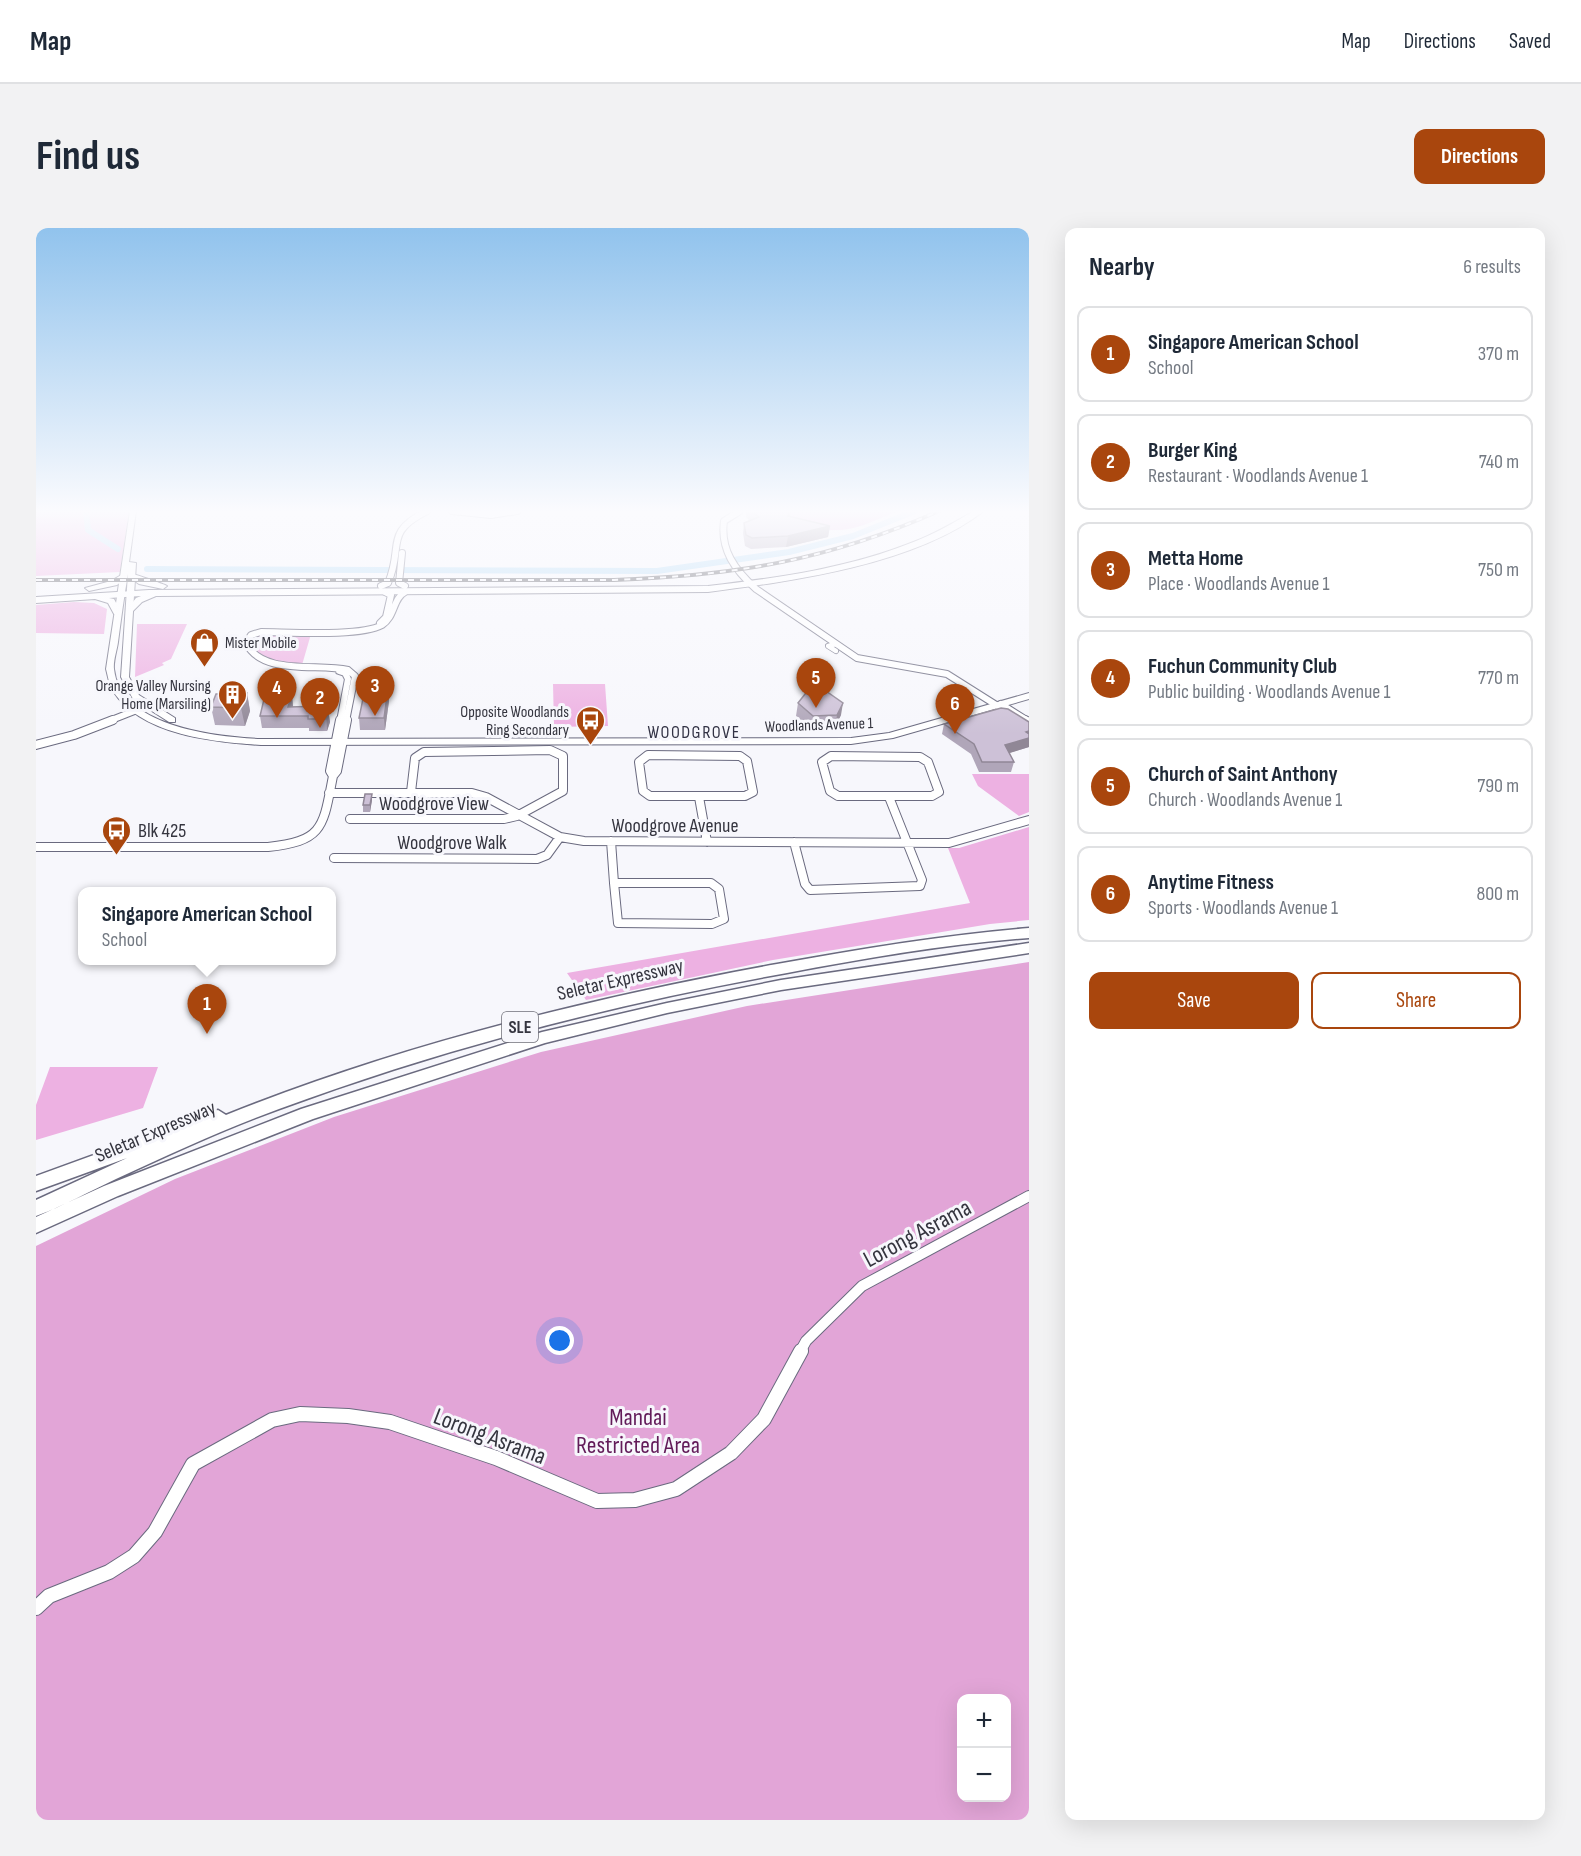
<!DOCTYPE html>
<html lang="en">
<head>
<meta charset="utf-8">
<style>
  :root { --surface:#fff; --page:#f2f2f3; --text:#1f2937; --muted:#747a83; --line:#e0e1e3; --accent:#a9460d }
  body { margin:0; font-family:"Sofia Sans Condensed",sans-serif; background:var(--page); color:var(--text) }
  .controls { position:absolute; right:18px; bottom:18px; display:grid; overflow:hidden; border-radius:12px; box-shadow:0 6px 24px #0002 }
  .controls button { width:54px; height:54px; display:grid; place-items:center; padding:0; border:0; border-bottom:2px solid var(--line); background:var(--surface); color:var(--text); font:30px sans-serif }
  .you { position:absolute; left:524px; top:1113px; width:21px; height:21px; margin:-15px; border:4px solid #fff; border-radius:50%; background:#1a73e8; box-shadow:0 0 0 9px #1a73e833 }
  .badge { display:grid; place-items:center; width:39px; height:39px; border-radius:50%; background:var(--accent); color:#fff; font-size:20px; font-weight:700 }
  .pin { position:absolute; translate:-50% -50px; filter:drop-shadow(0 2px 3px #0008) }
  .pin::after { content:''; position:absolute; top:32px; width:21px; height:18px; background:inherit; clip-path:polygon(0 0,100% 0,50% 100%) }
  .popup { position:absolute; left:42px; top:659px; width:258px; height:78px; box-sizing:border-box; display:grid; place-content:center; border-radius:12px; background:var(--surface); filter:drop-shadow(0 2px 4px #0005); font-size:20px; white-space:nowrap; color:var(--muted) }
  .popup b { font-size:22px; color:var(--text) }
  .popup::after { content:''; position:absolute; left:50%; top:100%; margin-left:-12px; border:12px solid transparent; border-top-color:var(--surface) }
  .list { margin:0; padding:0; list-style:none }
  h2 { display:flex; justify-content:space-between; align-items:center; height:78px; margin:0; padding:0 24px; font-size:26px }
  h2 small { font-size:20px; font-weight:400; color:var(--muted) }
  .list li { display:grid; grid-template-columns:39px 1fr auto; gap:18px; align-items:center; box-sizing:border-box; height:96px; margin:0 12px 12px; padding:0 12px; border:2px solid var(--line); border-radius:12px }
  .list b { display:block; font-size:22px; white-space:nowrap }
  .list p { margin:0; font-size:20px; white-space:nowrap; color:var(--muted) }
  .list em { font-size:20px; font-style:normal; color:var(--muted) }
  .actions { display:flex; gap:12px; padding:18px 24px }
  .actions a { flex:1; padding:14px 0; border:2px solid var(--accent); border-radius:12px; text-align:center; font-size:21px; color:var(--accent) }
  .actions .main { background:var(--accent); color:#fff }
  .map { position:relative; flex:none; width:993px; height:1592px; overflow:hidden; border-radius:12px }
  header { display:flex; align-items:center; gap:36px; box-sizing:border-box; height:84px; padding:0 30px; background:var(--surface); border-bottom:2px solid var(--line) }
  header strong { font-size:28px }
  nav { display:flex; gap:33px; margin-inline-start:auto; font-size:21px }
  .intro { display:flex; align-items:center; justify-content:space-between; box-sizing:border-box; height:144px; padding:0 36px }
  h1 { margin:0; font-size:42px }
  .button { padding:15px 27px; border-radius:12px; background:var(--accent); color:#fff; font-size:21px; font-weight:700 }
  main { display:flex; gap:36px; padding:0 36px }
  aside { flex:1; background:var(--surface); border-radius:12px; box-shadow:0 6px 24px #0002 }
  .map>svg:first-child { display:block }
  .green { fill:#edb1e2 }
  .forest { fill:#e2a5d7; fill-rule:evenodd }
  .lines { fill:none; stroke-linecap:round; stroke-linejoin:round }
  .canal { stroke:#b0d9f5; stroke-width:6 }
  .pedestrian-casing { stroke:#6a6a7f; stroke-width:6 }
  .minor-far3-casing { stroke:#6a6a7f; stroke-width:8 }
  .minor-far2-casing { stroke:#6a6a7f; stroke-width:10 }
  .minor-far1-casing { stroke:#6a6a7f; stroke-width:12 }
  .minor-casing { stroke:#6a6a7f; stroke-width:16 }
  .secondary-casing { stroke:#6a6a7f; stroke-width:2 }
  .primary-casing { stroke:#6a6a7f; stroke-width:2 }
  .motorway-casing { stroke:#6a6a7f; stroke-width:3 }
  .pedestrian { stroke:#fff; stroke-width:4.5 }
  .minor-far3 { stroke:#fff; stroke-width:6 }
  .minor-far2 { stroke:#fff; stroke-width:8 }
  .minor-far1 { stroke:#fff; stroke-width:10 }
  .minor { stroke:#fff; stroke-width:14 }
  .secondary { fill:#fff; fill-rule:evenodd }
  .primary { fill:#fff; fill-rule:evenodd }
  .motorway { fill:#fff; fill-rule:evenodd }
  .rail-casing { stroke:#51515a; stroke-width:4 }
  .rail { stroke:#f7f7fc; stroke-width:2; stroke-dasharray:6; stroke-linecap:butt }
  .wall { fill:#b0a6b9 }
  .shaded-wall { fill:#908796 }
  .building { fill:#cdc1d7; stroke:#908796; stroke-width:1.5 }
  .labels { text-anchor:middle; stroke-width:6; stroke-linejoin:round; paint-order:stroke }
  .far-poi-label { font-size:16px; fill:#35353f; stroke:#f7f7fc; text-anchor:end }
  .far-street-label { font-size:16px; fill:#35353f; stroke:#f7f7fc }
  .far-neighbourhood-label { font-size:18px; letter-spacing:1.5px; fill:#323244; stroke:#f7f7fc }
  .shield { fill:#f7f7fc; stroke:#6f6f78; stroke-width:1.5 }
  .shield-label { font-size:18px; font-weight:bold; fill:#35353f }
  .street-label { font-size:20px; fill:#35353f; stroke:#f7f7fc }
  .poi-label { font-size:20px; fill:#35353f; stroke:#f7f7fc; text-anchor:start }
  .near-street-label { font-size:24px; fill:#35353f; stroke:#f7f7fc }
  .near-park-label { font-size:24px; fill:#621b59; stroke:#f7f7fc }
</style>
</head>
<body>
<header>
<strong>Map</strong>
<nav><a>Map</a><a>Directions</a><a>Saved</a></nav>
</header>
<div class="intro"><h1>Find us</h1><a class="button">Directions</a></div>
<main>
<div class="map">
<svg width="993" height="1592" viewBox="0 0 993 1592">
  <rect width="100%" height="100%" fill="#f7f7fc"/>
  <!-- green -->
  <path class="green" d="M 0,283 L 93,283 L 84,344 L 0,348 Z
    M 747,283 L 861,283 C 823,300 803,310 762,294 C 755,292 753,286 747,283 Z
    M 38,374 L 58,375 L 71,381 L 68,406 L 0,405 L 0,377 Z
    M 101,396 L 151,396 L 135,431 L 126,435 L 128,437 L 99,449 Z
    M 229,406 L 275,406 L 266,437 L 239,435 L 213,420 L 217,409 Z
    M 517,456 L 569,456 L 572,498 L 518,499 Z
    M 936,546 L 993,546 L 993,584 L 983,588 L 942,558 Z
    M 993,599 L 993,692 L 954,696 L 737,732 L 550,772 L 531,745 L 934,675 L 912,620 L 923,620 Z
    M 14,839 L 122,839 L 107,880 L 0,912 L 0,877 Z"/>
  <!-- forest -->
  <path class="forest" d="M 993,734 L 993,1592 L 0,1592 L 0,1018 L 139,951 L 298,889 L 505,824 L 711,778 ZM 926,1470 L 970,1470 L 970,1570 L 926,1570 Z"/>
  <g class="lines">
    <!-- canal -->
    <path class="canal" d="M 50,283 L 52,302 L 82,321
      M 111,341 L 621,343 L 753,324 L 817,308 L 879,283"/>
    <defs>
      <path id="pedestrian" d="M 800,416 L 792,418 L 800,423"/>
      <path id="minor-far3" d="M 416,283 L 455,287 L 481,283
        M 704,283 L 688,293 C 684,322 699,342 720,361 L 821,430 L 911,446 L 968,482
        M 366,325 L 363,355 L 369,358
        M 345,358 L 352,355 C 368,318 347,305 391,283
        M 344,395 L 350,389 L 355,367 L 349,364
        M 303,443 L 309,445 L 312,451 L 304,493
        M 965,476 L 992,493
        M 73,493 L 111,478
        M 310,493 L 319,448 L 312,442 C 282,435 226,448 210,415 L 215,407 L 225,404 C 252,404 325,409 346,397 C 359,389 357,370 369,364"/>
      <path id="minor-far2" d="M 989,492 L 993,494
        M 0,517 L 38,507 L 77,492
        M 612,527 L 704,528 L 711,533 L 717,564 L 709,568 L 614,568 L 607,563 L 603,534 Z
        M 795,528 L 884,529 L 892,534 L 903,564 L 896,568 L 802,568 L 794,563 L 786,534 Z
        M 297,548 L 294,543 L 304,492
        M 293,565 L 436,565 L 450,569 L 524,609 L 548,613 L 913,615 L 993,592
        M 663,569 L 671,614
        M 314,591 L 468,591 L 481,588 L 527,563 L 527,528 L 514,522 L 388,524 L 379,530 L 375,564
        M 575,613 L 578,655
        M 758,614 L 769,656 L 774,662 L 884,658 L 886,652 L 853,569
        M 0,619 L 232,619 C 288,613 287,599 297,548 L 301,543 L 311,492
        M 298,630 L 501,631 L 511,627 L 524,609
        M 578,655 L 675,655 L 683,661 L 688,691 L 676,696 L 582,695 Z"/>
      <path id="minor-far1" d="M 764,1124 L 770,1113 L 826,1058 L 993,968"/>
      <path id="minor" d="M 0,1380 L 13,1368 L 73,1344 L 98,1328 L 119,1304 L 157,1236 L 236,1192 L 264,1186 L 312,1188 L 354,1194 L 460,1230 L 561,1273 L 599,1272 L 640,1261 L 695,1225 L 728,1191 L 765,1123"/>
      <path id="secondary" d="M 94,283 L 100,283 L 93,334 L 100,335 L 93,449 L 103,467 L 139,490 L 139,494 L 133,494 L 97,471 L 85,449 L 92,346 C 88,368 85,391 82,414 C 81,422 77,433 78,441 C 84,499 181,509 225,511 L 815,510 L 853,505 L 993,465 L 993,471 L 857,510 L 815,516 L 225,517 C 177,514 105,507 77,463 C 73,457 72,448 70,441 Z"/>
      <path id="primary" d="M 938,283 L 948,283 C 878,337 757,353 672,364 L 120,368 L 106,374 L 94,386 L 90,383 L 100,370 L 105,368 L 73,370 L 78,371 L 85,384 L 81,387 L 78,386 L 72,375 L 59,371 L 0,375 L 0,369 L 113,362 L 672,358 C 742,350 814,340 880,313 C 900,305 919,294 938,283 Z
        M 93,345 C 95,345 128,356 131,358 L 127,361 L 103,356 L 93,349 Z
        M 87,346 L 91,349 L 81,357 L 53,363 L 49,360 L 75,353 Z"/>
      <path id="motorway" d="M 993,700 L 993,710 C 912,716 831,730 751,745 C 578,776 408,820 243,881 C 188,901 134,926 80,951 C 54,963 28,978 0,988 L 0,972 L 91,930 L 0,963 L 0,948 L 176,884 L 182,882 L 190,887 C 366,816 555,770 741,736 C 825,721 908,707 993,700 Z
        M 993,715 L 993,725 L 745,762 L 631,785 L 509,815 L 277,891 L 82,968 L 0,1005 L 0,989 L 68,958 L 265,881 L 506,804 L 631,775 L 745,752 Z"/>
    </defs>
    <!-- pedestrian casing -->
    <use href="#pedestrian" class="pedestrian-casing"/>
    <!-- minor-far3 casing -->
    <use href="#minor-far3" class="minor-far3-casing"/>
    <!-- minor-far2 casing -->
    <use href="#minor-far2" class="minor-far2-casing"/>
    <!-- minor-far1 casing -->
    <use href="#minor-far1" class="minor-far1-casing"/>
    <!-- minor casing -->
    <use href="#minor" class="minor-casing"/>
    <!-- secondary casing -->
    <use href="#secondary" class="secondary-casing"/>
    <!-- primary casing -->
    <use href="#primary" class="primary-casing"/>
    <!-- motorway casing -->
    <use href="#motorway" class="motorway-casing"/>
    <!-- pedestrian -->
    <use href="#pedestrian" class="pedestrian"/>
    <!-- minor-far3 -->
    <use href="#minor-far3" class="minor-far3"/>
    <!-- minor-far2 -->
    <use href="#minor-far2" class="minor-far2"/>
    <!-- minor-far1 -->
    <use href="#minor-far1" class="minor-far1"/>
    <!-- minor -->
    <use href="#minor" class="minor"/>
    <!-- secondary -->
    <use href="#secondary" class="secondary"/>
    <!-- primary -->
    <use href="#primary" class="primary"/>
    <!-- motorway -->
    <use href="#motorway" class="motorway"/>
    <defs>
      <path id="rail" d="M 0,352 L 578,352 C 701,347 790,333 903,283"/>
    </defs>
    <!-- rail casing -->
    <use href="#rail" class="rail-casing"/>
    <!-- rail -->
    <use href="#rail" class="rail"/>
  </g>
  <!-- wall -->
  <path class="wall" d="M 710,283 L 755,283 L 754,289 L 794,298 L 792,309 L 750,319 L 715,321 L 709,318 L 707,305 L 708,295 L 713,292 L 710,289 Z
    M 352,461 L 353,473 L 349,502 L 324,502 L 323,490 Z
    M 211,465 L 214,483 L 209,498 L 179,497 L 175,479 Z
    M 256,467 L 257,479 L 292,481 L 294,494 L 291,503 L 273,503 L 273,500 L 226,500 L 224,488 Z
    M 762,475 L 805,487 L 799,499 L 775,500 L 760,488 Z
    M 908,496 L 993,519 L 973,525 L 978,534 L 975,544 L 943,544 L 935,526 L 906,506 Z
    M 336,566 L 336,572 L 334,584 L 327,584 L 327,577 Z"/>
  <!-- shaded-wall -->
  <path class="shaded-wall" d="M 794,298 L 792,309 L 750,319 L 752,308 Z
    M 352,461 L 353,473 L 349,502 L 348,490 Z
    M 211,465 L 214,483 L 209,498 L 205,480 Z
    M 256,467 L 257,479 L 252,479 Z
    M 807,475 L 805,487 L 799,499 L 801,487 Z
    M 290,478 L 291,485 L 292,481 L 294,494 L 291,503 L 290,481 Z
    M 993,503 L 993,519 L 967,527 L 969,517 L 990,504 Z
    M 336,566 L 336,572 L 334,584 L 334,577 Z"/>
  <!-- building -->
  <path class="building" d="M 716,283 L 754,283 L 752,288 L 794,298 L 752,308 L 716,310 L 710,307 L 708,295 L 723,289 Z
    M 329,461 L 352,461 L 348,490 L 323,490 Z
    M 773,461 L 787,461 L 807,475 L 801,487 L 777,488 L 762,475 Z
    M 211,465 L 205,480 L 175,479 L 180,466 Z
    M 229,467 L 256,467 L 252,479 L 290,478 L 290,481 L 292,481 L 290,491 L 272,491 L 272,488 L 224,488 Z
    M 965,480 L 972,481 L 993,494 L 993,503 L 990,504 L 993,506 L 993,510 L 969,517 L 978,534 L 946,534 L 938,516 L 908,496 Z
    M 329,566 L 336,566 L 334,577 L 327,577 Z"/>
  <!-- sky -->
  <linearGradient id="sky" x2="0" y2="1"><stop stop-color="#91c3ed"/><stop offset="0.56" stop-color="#fbfbfe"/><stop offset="1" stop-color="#fbfbfe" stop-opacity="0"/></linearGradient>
  <rect width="993" height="506" fill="url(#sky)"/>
  <!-- icons -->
  <defs>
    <symbol id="shop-pin" viewBox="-11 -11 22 30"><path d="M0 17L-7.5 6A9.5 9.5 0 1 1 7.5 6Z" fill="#a9460d" stroke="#f7f7fc"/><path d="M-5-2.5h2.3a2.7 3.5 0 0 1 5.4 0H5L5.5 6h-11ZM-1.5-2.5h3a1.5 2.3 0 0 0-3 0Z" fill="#fff"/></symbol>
    <symbol id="building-pin" viewBox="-11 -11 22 30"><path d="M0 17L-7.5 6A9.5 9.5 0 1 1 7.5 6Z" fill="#a9460d" stroke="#f7f7fc"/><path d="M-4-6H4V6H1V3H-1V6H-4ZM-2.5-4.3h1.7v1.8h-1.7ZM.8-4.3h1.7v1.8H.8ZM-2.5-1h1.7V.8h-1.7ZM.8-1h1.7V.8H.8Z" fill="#fff"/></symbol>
    <symbol id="bus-pin" viewBox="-11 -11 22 30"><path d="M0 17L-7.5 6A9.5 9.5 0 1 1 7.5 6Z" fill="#a9460d" stroke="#f7f7fc"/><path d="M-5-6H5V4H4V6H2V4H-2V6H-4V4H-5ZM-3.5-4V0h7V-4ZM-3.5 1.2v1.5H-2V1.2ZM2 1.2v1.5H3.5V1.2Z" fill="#fff"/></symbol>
  </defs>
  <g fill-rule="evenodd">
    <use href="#shop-pin" x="152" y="398" width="33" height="45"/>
    <use href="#building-pin" x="180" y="450" width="33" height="45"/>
    <use href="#bus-pin" x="538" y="476" width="33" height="45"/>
    <use href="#bus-pin" x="64" y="586" width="33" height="45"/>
  </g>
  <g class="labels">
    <!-- far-poi labels -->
    <g class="far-poi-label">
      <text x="189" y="420" text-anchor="start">Mister Mobile</text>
      <text x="175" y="463">Orange Valley Nursing<tspan x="175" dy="18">Home (Marsiling)</tspan></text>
      <text x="533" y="489">Opposite Woodlands<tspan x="533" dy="18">Ring Secondary</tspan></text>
    </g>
    <!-- far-street labels -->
    <g class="far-street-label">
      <text transform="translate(783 496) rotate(-2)" y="6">Woodlands Avenue 1</text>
    </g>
    <!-- far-neighbourhood labels -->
    <g class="far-neighbourhood-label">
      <text x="658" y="510">WOODGROVE</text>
    </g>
    <!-- shield labels -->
    <rect class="shield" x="466" y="784" width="36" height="30" rx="4.5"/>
    <g class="shield-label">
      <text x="484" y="805">SLE</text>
    </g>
    <!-- street labels -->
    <g class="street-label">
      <text x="398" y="582">Woodgrove View</text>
      <text x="639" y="604">Woodgrove Avenue</text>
      <text x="416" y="621">Woodgrove Walk</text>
      <text transform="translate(584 751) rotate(-13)" y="7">Seletar Expressway</text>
      <text transform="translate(119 903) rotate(-23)" y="7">Seletar Expressway</text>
    </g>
    <!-- poi labels -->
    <g class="poi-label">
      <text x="102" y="609">Blk 425</text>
    </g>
    <!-- near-street labels -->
    <g class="near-street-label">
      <text transform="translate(881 1005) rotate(-28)" y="8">Lorong Asrama</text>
      <text transform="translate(454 1208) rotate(21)" y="8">Lorong Asrama</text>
    </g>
    <!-- near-park labels -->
    <g class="near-park-label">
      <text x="602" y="1197">Mandai<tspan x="602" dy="28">Restricted Area</tspan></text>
    </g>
  </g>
</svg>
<div class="controls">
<button>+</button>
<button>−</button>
</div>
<div class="you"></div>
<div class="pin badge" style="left:171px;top:806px">1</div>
<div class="popup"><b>Singapore American School</b>School</div>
<div class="pin badge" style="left:284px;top:500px">2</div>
<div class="pin badge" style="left:339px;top:488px">3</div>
<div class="pin badge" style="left:241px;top:490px">4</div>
<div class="pin badge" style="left:780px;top:480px">5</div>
<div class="pin badge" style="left:919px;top:506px">6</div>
</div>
<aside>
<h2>Nearby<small>6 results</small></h2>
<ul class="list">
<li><span class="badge">1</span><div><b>Singapore American School</b><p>School</p></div><em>370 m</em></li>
<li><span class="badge">2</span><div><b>Burger King</b><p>Restaurant · Woodlands Avenue 1</p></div><em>740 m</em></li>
<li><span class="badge">3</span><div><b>Metta Home</b><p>Place · Woodlands Avenue 1</p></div><em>750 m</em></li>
<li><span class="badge">4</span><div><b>Fuchun Community Club</b><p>Public building · Woodlands Avenue 1</p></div><em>770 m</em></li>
<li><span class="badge">5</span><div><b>Church of Saint Anthony</b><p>Church · Woodlands Avenue 1</p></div><em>790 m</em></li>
<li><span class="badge">6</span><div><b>Anytime Fitness</b><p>Sports · Woodlands Avenue 1</p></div><em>800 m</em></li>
</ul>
<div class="actions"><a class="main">Save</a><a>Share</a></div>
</aside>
</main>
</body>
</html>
